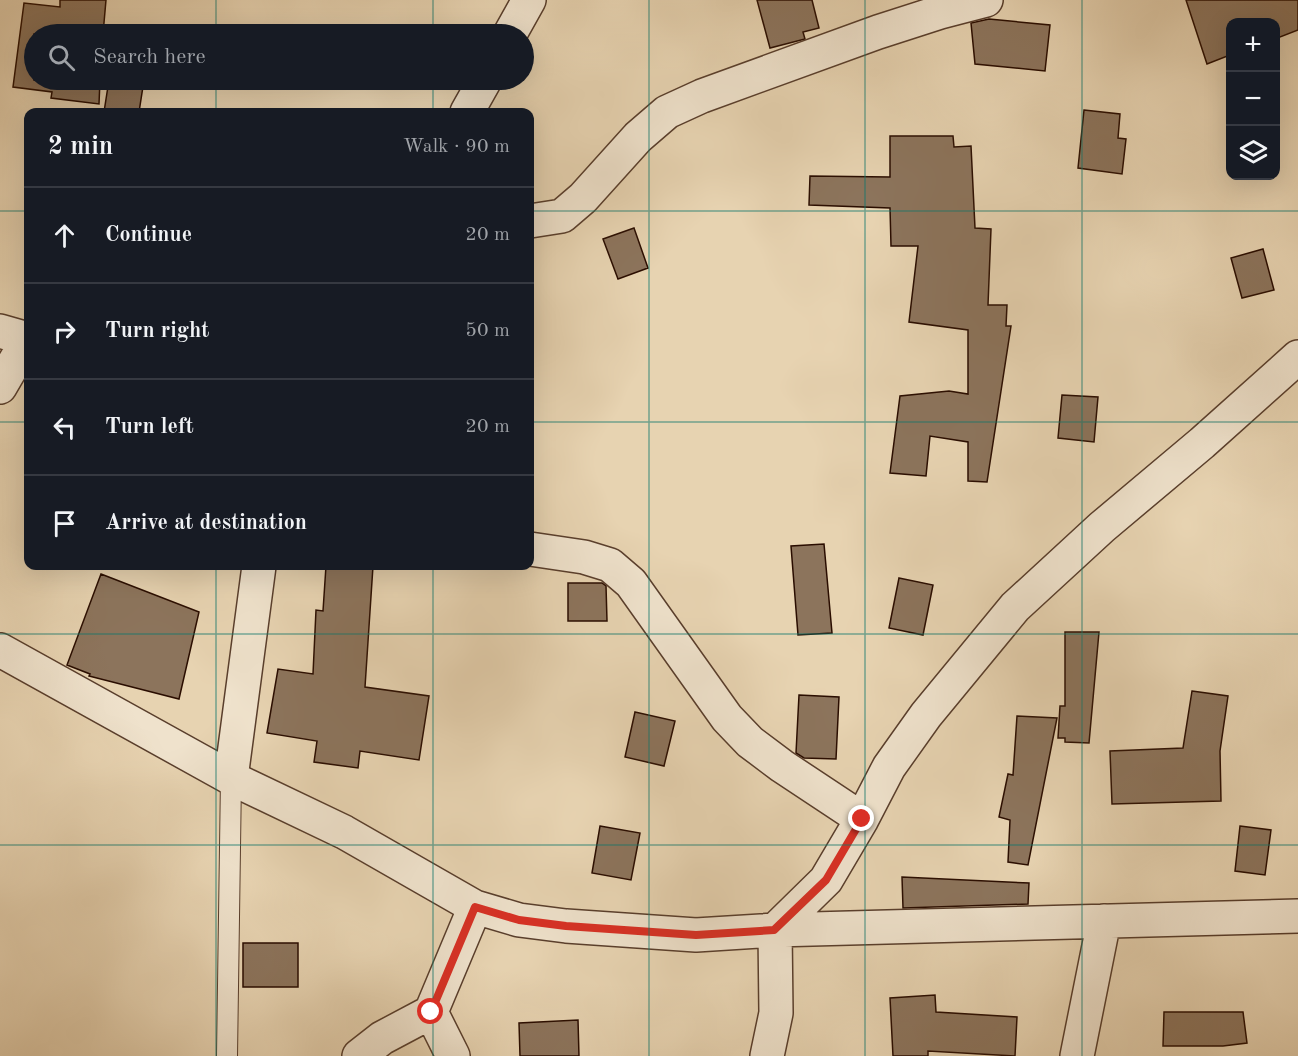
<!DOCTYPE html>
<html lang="en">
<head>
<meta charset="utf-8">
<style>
  :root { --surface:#171b24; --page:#242831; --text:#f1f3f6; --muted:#9ea1a6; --line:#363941 }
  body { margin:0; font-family:"Old Standard TT",serif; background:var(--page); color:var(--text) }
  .controls { position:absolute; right:18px; top:18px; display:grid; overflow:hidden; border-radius:12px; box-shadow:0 6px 24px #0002 }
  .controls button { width:54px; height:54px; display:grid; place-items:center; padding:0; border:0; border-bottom:2px solid var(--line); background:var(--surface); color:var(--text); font:30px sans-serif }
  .stop { position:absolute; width:18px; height:18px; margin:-14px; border:4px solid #d93025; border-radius:50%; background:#fff }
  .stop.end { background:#d93025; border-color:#fff; box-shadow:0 2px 6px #0008 }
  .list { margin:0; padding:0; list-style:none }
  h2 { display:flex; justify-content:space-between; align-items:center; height:78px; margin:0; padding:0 24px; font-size:26px }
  h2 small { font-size:20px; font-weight:400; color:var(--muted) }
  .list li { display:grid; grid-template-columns:39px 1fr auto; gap:18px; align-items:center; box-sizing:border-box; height:96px; padding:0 24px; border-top:2px solid var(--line) }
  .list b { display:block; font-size:22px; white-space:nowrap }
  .list em { font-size:20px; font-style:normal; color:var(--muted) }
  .icon { flex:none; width:33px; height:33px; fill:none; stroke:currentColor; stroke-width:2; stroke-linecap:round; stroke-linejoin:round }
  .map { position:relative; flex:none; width:1298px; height:1056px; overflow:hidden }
  .search { position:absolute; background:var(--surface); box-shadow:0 6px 24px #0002; left:24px; top:24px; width:510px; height:66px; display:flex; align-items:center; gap:15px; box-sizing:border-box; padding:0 21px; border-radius:33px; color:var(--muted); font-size:22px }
  .panel { position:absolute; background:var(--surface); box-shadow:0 6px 24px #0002; left:24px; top:108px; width:510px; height:462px; border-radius:12px }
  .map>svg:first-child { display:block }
  .building { fill:#8c745c; stroke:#2a0d00; stroke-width:1.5 }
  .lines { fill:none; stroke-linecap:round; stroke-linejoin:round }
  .lane-casing { stroke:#593e2c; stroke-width:22 }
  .street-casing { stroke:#593e2c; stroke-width:36 }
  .lane { stroke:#efe2cc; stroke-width:20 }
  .street { stroke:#efe2cc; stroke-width:33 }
  .route { stroke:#d93025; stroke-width:8 }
  .grid { fill:none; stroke:#0f766e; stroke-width:1.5; stroke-opacity:0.55 }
</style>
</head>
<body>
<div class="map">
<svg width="1298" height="1056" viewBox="0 0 1298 1056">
  <rect width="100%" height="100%" fill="#e7d3b1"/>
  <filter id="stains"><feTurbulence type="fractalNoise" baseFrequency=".00333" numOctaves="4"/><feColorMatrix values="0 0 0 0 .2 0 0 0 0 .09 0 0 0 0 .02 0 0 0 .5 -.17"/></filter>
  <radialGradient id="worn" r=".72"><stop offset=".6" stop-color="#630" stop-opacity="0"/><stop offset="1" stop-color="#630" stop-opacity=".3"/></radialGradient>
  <!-- building -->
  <path class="building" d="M 60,0 L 106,0 L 103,34 L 34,34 L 34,80 L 100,80 L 99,104 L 51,98 L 52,92 L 13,87 L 24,3 L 60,7 Z
    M 757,0 L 812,0 L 819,28 L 803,32 L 805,39 L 770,48 Z
    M 1186,0 L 1298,0 L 1298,30 L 1275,39 L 1275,22 L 1230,22 L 1230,55 L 1207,64 Z
    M 989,19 L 1050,25 L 1045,71 L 975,64 L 971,23 Z
    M 262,27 L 293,29 L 293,34 L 262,34 Z
    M 109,80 L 144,80 L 139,112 L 104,112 Z
    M 262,80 L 293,80 L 293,88 L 262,89 Z
    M 1084,110 L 1120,114 L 1118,138 L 1126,139 L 1122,174 L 1078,168 Z
    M 890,136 L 953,136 L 954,147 L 971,146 L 975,228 L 991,229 L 988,305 L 1007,305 L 1006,326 L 1011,326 L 987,482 L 968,481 L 968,442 L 930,436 L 926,476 L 890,473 L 900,396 L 949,391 L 968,394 L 968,330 L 909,322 L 918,246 L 891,246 L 890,208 L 809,205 L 810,176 L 890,177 Z
    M 634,228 L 648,268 L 618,279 L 603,239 Z
    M 1263,249 L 1274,290 L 1242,298 L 1231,258 Z
    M 1062,395 L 1098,397 L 1094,442 L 1058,438 Z
    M 824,544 L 832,633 L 798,635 L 791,546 Z
    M 326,566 L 373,566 L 365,687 L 429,696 L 419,760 L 360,751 L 358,768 L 314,762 L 317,741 L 267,733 L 278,669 L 313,674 L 316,610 L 323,611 Z
    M 101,574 L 199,612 L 179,699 L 89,676 L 90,674 L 67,665 Z
    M 899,578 L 933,585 L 923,635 L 889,628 Z
    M 568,583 L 602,583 L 606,586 L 607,621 L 568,621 Z
    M 1065,632 L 1099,632 L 1089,743 L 1065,742 L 1065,738 L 1058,738 L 1060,706 L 1065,706 Z
    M 1192,691 L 1228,696 L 1220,751 L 1221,801 L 1112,804 L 1110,751 L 1183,748 Z
    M 799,695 L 839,697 L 836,759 L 804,758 L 796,753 Z
    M 635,712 L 675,721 L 664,766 L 625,757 Z
    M 1017,716 L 1057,718 L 1028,865 L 1008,862 L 1010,820 L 999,817 L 1008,774 L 1013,775 Z
    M 600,826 L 640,833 L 631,880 L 592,873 Z
    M 1240,826 L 1271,830 L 1265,875 L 1235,871 Z
    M 902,877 L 1029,883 L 1028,904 L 903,908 Z
    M 243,943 L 298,943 L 298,987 L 243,987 Z
    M 935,995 L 936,1012 L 1017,1017 L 1015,1056 L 928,1051 L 928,1056 L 893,1056 L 890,998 Z
    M 1164,1012 L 1243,1012 L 1247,1043 L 1223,1046 L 1163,1046 Z
    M 578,1020 L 579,1056 L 520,1056 L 519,1023 Z"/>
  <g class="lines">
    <defs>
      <path id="lane" d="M 227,1056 L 231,778"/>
      <path id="street" d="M 510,34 L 529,0
        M 467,112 L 485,80
        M 530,221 L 562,216 L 583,198 L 638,137 L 667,112 L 702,96 L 878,32 L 940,12 L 986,0
        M 0,331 L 28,339 L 0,387
        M 530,549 L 584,557 L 610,565 L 631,583 L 727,718 L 750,742 L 782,766 L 862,819
        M 0,650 L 231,778 L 344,832 L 475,907 L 519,920 L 566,926 L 696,935 L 775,930 L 1298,916
        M 231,778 L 259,566
        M 431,1012 L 453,1056
        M 359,1056 L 382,1038 L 431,1012 L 475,907
        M 767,1056 L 776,1013 L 775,930 L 826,880 L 862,819 L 889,767 L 926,715 L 1015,607 L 1102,527 L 1202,443 L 1298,357
        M 1077,1056 L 1104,921"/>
    </defs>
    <!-- lane casing -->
    <use href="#lane" class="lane-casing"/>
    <!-- street casing -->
    <use href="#street" class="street-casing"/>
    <!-- lane -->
    <use href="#lane" class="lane"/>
    <!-- street -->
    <use href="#street" class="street"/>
  </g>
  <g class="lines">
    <!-- route -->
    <path class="route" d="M 431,1012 L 475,907 L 519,920 L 566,926 L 696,935 L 774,930 L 826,880 L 862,819"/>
  </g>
  <!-- grid -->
  <path class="grid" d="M 216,0 L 216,34M 433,0 L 433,34M 649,0 L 649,1056M 865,0 L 865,1056M 1082,0 L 1082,1056M 216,80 L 216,112M 433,80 L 433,112M 0,211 L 28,211M 530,211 L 1298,211M 0,422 L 28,422M 530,422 L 1298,422M 216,566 L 216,1056M 433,566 L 433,1056M 0,634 L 1298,634M 0,845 L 1298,845"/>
  <rect width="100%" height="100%" filter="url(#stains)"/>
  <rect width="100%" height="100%" fill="url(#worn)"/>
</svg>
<div class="controls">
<button>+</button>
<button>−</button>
<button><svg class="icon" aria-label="layers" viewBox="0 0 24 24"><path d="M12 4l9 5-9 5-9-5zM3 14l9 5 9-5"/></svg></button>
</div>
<div class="stop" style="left:431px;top:1012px"></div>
<div class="stop end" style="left:862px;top:819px"></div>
<div class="search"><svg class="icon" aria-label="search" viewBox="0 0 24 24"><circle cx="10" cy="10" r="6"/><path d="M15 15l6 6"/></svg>Search here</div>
<section class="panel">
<h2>2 min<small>Walk · 90 m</small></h2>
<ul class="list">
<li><svg class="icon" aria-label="ahead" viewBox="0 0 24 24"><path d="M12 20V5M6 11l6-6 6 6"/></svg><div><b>Continue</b></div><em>20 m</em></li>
<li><svg class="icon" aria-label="right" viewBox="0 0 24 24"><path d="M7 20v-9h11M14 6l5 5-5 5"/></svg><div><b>Turn right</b></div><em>50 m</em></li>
<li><svg class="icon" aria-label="left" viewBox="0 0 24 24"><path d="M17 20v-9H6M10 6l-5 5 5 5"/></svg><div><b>Turn left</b></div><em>20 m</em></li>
<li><svg class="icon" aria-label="arrive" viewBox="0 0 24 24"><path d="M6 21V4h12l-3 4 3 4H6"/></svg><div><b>Arrive at destination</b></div></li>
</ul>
</section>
</div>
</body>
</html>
